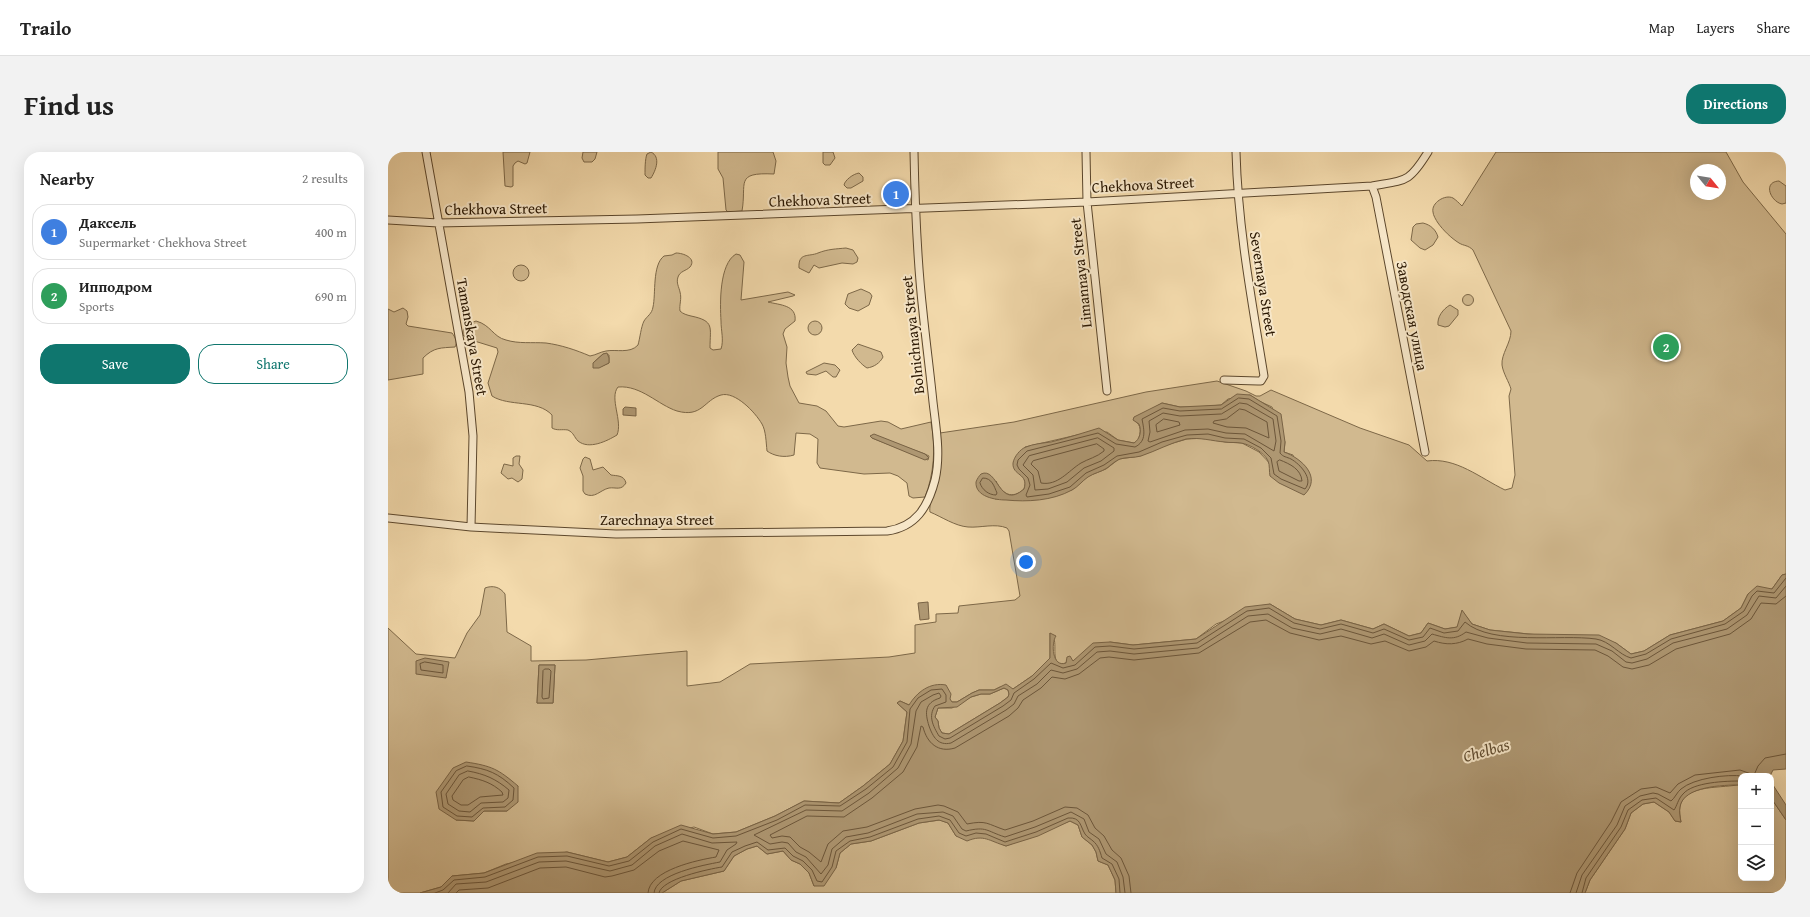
<!DOCTYPE html>
<html lang="en">
<head>
<meta charset="utf-8">
<style>
  :root { --surface:#fff; --page:#f2f2f2; --text:#222; --muted:#767676; --line:#e0e0e0; --accent:#0f766e }
  body { margin:0; font-family:"Gentium Book Plus",serif; background:var(--page); color:var(--text) }
  .controls { position:absolute; right:12px; bottom:12px; display:grid; overflow:hidden; border-radius:8px; box-shadow:0 4px 16px #0002 }
  .controls button { width:36px; height:36px; display:grid; place-items:center; padding:0; border:0; border-bottom:1px solid var(--line); background:var(--surface); color:var(--text); font:20px sans-serif }
  .compass { position:absolute; left:1302px; top:12px; width:36px; height:36px; border-radius:50%; background:var(--surface); box-shadow:0 4px 16px #0002; rotate:120deg }
  .you { position:absolute; left:638px; top:410px; width:14px; height:14px; margin:-10px; border:3px solid #fff; border-radius:50%; background:#1a73e8; box-shadow:0 0 0 6px #1a73e833 }
  .badge { display:grid; place-items:center; width:26px; height:26px; border-radius:50%; background:var(--accent); color:#fff; font-size:13px; font-weight:700 }
  .pin { position:absolute; translate:-50% -50%; border:2px solid #fff; box-shadow:0 1px 4px #0006 }
  .list { margin:0; padding:0; list-style:none }
  h2 { display:flex; justify-content:space-between; align-items:center; height:52px; margin:0; padding:0 16px; font-size:17px }
  h2 small { font-size:13px; font-weight:400; color:var(--muted) }
  .list li { display:grid; grid-template-columns:26px 1fr auto; gap:12px; align-items:center; box-sizing:border-box; height:56px; margin:0 8px 8px; padding:0 8px; border:1px solid var(--line); border-radius:16px }
  .list b { display:block; font-size:15px; white-space:nowrap }
  .list p { margin:0; font-size:13px; white-space:nowrap; color:var(--muted) }
  .list em { font-size:13px; font-style:normal; color:var(--muted) }
  .actions { display:flex; gap:8px; padding:12px 16px }
  .actions a { flex:1; padding:9px 0; border:1px solid var(--accent); border-radius:16px; text-align:center; font-size:14px; color:var(--accent) }
  .actions .main { background:var(--accent); color:#fff }
  .icon { flex:none; width:22px; height:22px; fill:none; stroke:currentColor; stroke-width:2; stroke-linecap:round; stroke-linejoin:round }
  .map { position:relative; flex:none; width:1398px; height:741px; overflow:hidden; border-radius:16px }
  header { display:flex; align-items:center; gap:24px; box-sizing:border-box; height:56px; padding:0 20px; background:var(--surface); border-bottom:1px solid var(--line) }
  header strong { font-size:19px }
  nav { display:flex; gap:22px; margin-inline-start:auto; font-size:14px }
  .intro { display:flex; align-items:center; justify-content:space-between; box-sizing:border-box; height:96px; padding:0 24px }
  h1 { margin:0; font-size:28px }
  .button { padding:10px 18px; border-radius:16px; background:var(--accent); color:#fff; font-size:14px; font-weight:700 }
  main { display:flex; gap:24px; padding:0 24px }
  aside { flex:1; background:var(--surface); border-radius:16px; box-shadow:0 4px 16px #0002 }
  .map>svg:first-child { display:block }
  .green { fill:#d1b98f; stroke:#7d6848; fill-rule:evenodd }
  .water { fill:#ae9772; stroke:#796345; fill-rule:evenodd }
  .lines { fill:none; stroke-linecap:round; stroke-linejoin:round }
  .shore { stroke:#6c563a; stroke-width:1 }
  .minor-casing { stroke:#5c472c; stroke-width:9 }
  .minor { stroke:#f7e7c9; stroke-width:7 }
  .labels { text-anchor:middle; stroke-width:4; stroke-linejoin:round; paint-order:stroke }
  .street-label { font-size:15px; fill:#291601; stroke:#f7e7c9 }
  .water-label { font-size:16px; font-style:italic; fill:#5e4a2e; stroke:#f7e7c9 }
</style>
</head>
<body>
<header>
<strong>Trailo</strong>
<nav><a>Map</a><a>Layers</a><a>Share</a></nav>
</header>
<div class="intro"><h1>Find us</h1><a class="button">Directions</a></div>
<main>
<aside>
<h2>Nearby<small>2 results</small></h2>
<ul class="list">
<li><span class="badge" style="background:#3f7fe0">1</span><div><b>Даксель</b><p>Supermarket · Chekhova Street</p></div><em>400 m</em></li>
<li><span class="badge" style="background:#2e9e5b">2</span><div><b>Ипподром</b><p>Sports</p></div><em>690 m</em></li>
</ul>
<div class="actions"><a class="main">Save</a><a>Share</a></div>
</aside>
<div class="map">
<svg width="1398" height="741" viewBox="0 0 1398 741">
  <rect width="100%" height="100%" fill="#f3daac"/>
  <filter id="stains"><feTurbulence type="fractalNoise" baseFrequency=".005" numOctaves="4"/><feColorMatrix values="0 0 0 0 .2 0 0 0 0 .09 0 0 0 0 .02 0 0 0 .5 -.17"/></filter>
  <radialGradient id="worn" r=".72"><stop offset=".6" stop-color="#630" stop-opacity="0"/><stop offset="1" stop-color="#630" stop-opacity=".3"/></radialGradient>
  <!-- green -->
  <path class="green" d="M 115,0 L 142,0 L 139,11 L 137,12 L 130,9 L 127,11 L 125,14 L 125,34 L 123,35 L 117,34 Z
    M 195,0 L 209,0 L 207,7 L 204,10 L 196,10 L 194,6 Z
    M 263,0 C 273,5 268,18 263,26 L 260,26 L 257,23 C 257,17 257,7 259,2 Z
    M 330,0 L 385,0 L 388,9 L 386,22 C 346,20 359,31 354,59 L 340,60 L 338,58 L 335,26 L 330,17 Z
    M 435,0 L 445,0 L 447,6 L 442,13 L 437,13 L 435,11 Z
    M 1108,0 L 1338,0 L 1355,30 L 1398,82 L 1398,422 L 1394,423 L 1384,437 L 1360,442 L 1353,456 L 1335,469 L 1282,483 L 1256,499 L 1243,502 L 1228,491 L 1102,478 L 1084,472 L 1074,459 L 1070,475 L 1057,477 L 1040,471 L 1033,481 L 1021,484 L 996,472 L 985,477 L 953,468 L 933,473 L 907,467 L 882,452 L 828,472 L 808,487 L 745,493 L 722,490 L 685,509 L 679,508 L 678,511 C 662,516 669,495 666,487 C 665,485 663,483 662,481 L 662,506 L 644,524 L 625,537 L 612,535 L 606,538 L 591,538 L 584,541 L 569,550 L 563,550 L 562,547 L 521,553 L 512,549 L 509,551 L 519,560 L 515,589 L 502,612 L 475,634 L 451,651 L 416,649 L 387,664 L 348,680 L 325,682 L 306,675 L 263,686 L 239,705 L 220,710 L 179,700 L 118,712 L 96,721 L 64,724 L 53,735 L 32,741 L 0,741 L 0,476 L 28,502 L 67,506 L 79,481 L 92,463 L 97,436 C 105,433 112,435 117,442 L 119,480 L 143,494 L 143,509 L 198,508 L 299,499 L 299,534 L 332,530 L 362,512 L 501,505 L 527,501 L 527,473 L 548,470 L 548,462 L 570,461 L 571,454 L 627,448 L 632,444 L 621,379 L 619,376 C 607,371 593,376 580,375 C 567,374 554,365 542,360 C 540,353 551,321 553,310 C 554,301 553,291 552,281 L 626,270 L 758,240 L 829,229 L 858,239 L 868,244 L 872,244 L 883,238 L 972,276 L 1021,293 L 1039,309 C 1068,305 1092,326 1117,338 L 1124,336 L 1127,323 L 1121,244 L 1123,237 C 1121,230 1115,221 1114,213 C 1113,202 1123,191 1123,179 L 1085,98 C 1080,93 1076,94 1071,91 C 1063,86 1055,78 1050,71 C 1048,68 1045,63 1045,60 C 1043,51 1057,42 1065,46 C 1068,48 1071,51 1074,54 ZM 1308,18 L 1332,18 L 1332,42 L 1308,42 ZM 862,243 L 871,249 L 884,255 L 897,290 L 896,300 L 905,303 L 916,342 L 905,336 L 871,300 L 854,291 L 837,290 L 819,286 L 799,287 L 775,294 L 752,304 L 731,307 L 718,317 L 700,324 L 684,338 L 607,347 L 608,329 C 614,342 624,348 636,337 C 638,331 638,327 633,323 L 637,295 L 689,283 L 719,280 L 730,288 L 746,291 L 750,289 C 753,279 754,274 746,268 L 774,251 L 792,255 L 810,255 L 833,253 L 840,247 ZM 151,513 L 167,513 L 165,551 L 149,551 ZM 130,634 L 119,659 L 96,659 L 86,669 L 68,668 Z
    M 471,21 L 475,25 L 475,29 L 463,36 L 459,36 L 456,33 C 457,28 465,22 471,21 Z
    M 1391,29 L 1398,34 L 1398,51 L 1394,52 C 1383,50 1374,30 1391,29 Z
    M 1035,71 C 1043,73 1048,78 1050,85 L 1045,93 L 1037,98 L 1032,96 L 1023,88 L 1025,75 L 1028,72 Z
    M 458,96 L 465,98 L 470,106 L 469,110 L 465,112 L 454,111 L 431,116 L 426,113 L 421,121 L 411,116 C 410,100 421,105 430,101 C 440,97 448,97 458,96 Z
    M 288,101 C 295,101 309,106 302,115 C 298,119 292,119 290,125 C 288,131 291,135 292,140 C 294,147 291,153 292,159 C 295,162 299,163 303,164 C 327,169 322,175 322,196 L 325,198 L 333,197 C 336,188 333,179 333,169 C 332,152 331,112 348,102 L 352,103 L 356,110 L 353,148 L 400,140 L 407,143 L 405,144 L 380,150 C 392,153 409,153 407,169 L 397,177 L 395,182 L 399,195 L 398,211 L 400,225 L 402,234 L 411,251 L 429,254 L 438,259 L 450,274 L 456,275 L 493,269 L 500,270 L 513,277 L 543,270 C 548,296 546,322 537,345 L 525,346 L 521,344 L 519,331 L 510,324 L 502,321 L 476,322 L 432,316 L 429,311 L 430,287 L 422,282 L 408,281 L 406,303 C 396,306 386,304 379,299 C 378,290 378,279 374,272 C 367,260 347,239 333,243 C 316,248 314,266 289,259 C 270,253 253,233 230,235 C 221,246 235,269 229,283 C 219,289 201,298 190,289 C 186,285 186,281 180,278 C 174,277 169,279 164,276 L 164,263 C 149,247 121,255 104,244 L 100,231 L 110,200 L 109,196 L 80,187 L 75,183 L 75,179 L 78,173 L 88,169 C 103,173 105,185 118,188 C 131,192 144,190 158,191 C 173,193 188,198 202,204 C 208,203 212,200 218,199 C 228,197 242,202 250,193 C 252,186 253,175 256,169 C 259,164 264,162 265,155 C 268,142 264,113 276,104 L 284,103 ZM 215,202 L 221,203 L 221,211 L 214,214 L 205,211 ZM 484,283 L 537,302 L 541,304 L 540,308 L 484,286 Z
    M125 121a8 8 0 1 1 16 0a8 8 0 1 1-16 0Z
    M 473,137 L 482,141 L 484,144 L 481,153 L 470,159 L 461,156 L 457,152 L 460,142 Z
    M1074.5 148a5.5 5.5 0 1 1 11 0a5.5 5.5 0 1 1-11 0Z
    M 1062,153 L 1070,158 L 1070,163 L 1061,174 L 1057,175 L 1050,173 C 1049,165 1055,157 1062,153 Z
    M 15,156 L 19,159 L 20,165 L 18,172 L 20,174 L 64,181 C 67,185 70,190 67,195 C 53,196 46,195 35,206 L 35,222 L 0,228 L 0,157 L 6,160 Z
    M420 176a7 7 0 1 1 14 0a7 7 0 1 1-14 0Z
    M 470,192 L 493,200 L 495,205 C 492,211 486,215 479,216 C 474,213 466,205 464,198 Z
    M 436,211 L 447,213 L 452,218 L 448,225 L 445,225 L 438,219 L 428,223 L 419,222 L 418,220 Z
    M 128,304 L 132,304 L 131,312 L 135,318 L 134,327 L 130,330 L 124,326 L 120,327 L 113,321 L 116,312 L 125,314 L 125,306 Z
    M 197,305 L 202,307 L 205,318 L 215,315 L 223,323 C 229,324 236,323 238,331 C 233,339 228,335 221,336 C 212,338 207,347 197,342 L 195,339 L 195,324 L 192,316 L 195,307 Z
    M 616,536 L 620,538 L 621,542 L 620,545 L 612,551 L 561,582 L 554,581 L 551,576 L 550,569 L 547,565 L 550,556 L 564,556 L 583,545 L 593,542 L 602,542 Z
    M 1353,632 L 1353,726 L 1383,726 L 1383,646 L 1398,668 L 1398,741 L 1197,741 L 1202,728 L 1237,677 L 1243,661 L 1255,652 L 1266,650 L 1281,660 L 1287,669 L 1293,670 C 1292,665 1291,659 1292,654 C 1297,631 1337,637 1353,632 Z
    M 552,668 L 560,671 L 568,684 L 598,685 L 618,694 L 682,669 L 690,673 L 694,685 L 704,693 L 708,700 L 710,709 L 720,713 L 727,728 L 728,741 L 274,741 L 293,729 L 336,719 L 346,704 L 359,697 L 369,694 L 379,702 L 395,699 L 403,708 L 412,712 L 421,721 L 426,734 L 448,716 L 452,701 L 463,692 L 483,689 L 531,671 Z"/>
  <!-- water -->
  <path class="water" d="M 219,201 L 221,206 L 221,211 L 211,216 L 205,216 L 205,211 L 215,202 Z
    M 849,242 L 862,243 L 893,262 L 897,290 L 896,300 C 913,306 935,325 916,343 L 891,331 L 882,324 C 881,320 882,313 880,309 C 877,301 861,292 853,291 C 848,290 842,291 837,290 C 824,289 812,285 798,287 C 782,291 768,299 753,304 C 746,306 738,305 732,307 C 727,309 723,313 719,316 C 713,320 706,321 700,325 C 694,329 690,335 684,338 C 664,349 639,350 618,348 C 608,348 587,345 588,330 C 589,327 591,324 593,322 C 610,314 611,359 636,337 C 641,321 624,324 625,311 C 626,305 632,297 638,295 C 645,292 655,291 663,290 C 679,286 695,281 711,276 L 730,288 L 746,291 C 752,287 754,279 751,272 L 745,268 L 746,265 L 774,251 L 792,255 L 833,253 Z
    M 237,255 L 248,256 L 248,264 L 235,263 L 235,257 Z
    M 486,282 L 537,302 L 541,306 L 537,308 L 484,286 L 482,284 Z
    M 1398,422 L 1398,617 L 1385,618 L 1382,624 L 1353,624 L 1352,633 C 1336,633 1295,634 1292,655 C 1291,659 1292,665 1293,670 L 1287,669 L 1281,660 L 1266,650 L 1255,652 L 1243,661 L 1237,677 L 1202,728 L 1197,741 L 728,741 L 727,728 L 720,713 L 710,709 L 708,700 L 704,693 L 694,685 L 690,673 L 682,669 L 650,684 L 618,694 C 601,689 596,682 579,689 L 568,684 L 560,671 L 551,668 L 531,671 L 483,689 L 463,692 L 452,701 L 448,716 L 436,734 L 426,734 L 421,721 L 412,712 L 403,708 L 395,699 L 379,702 L 369,694 L 359,697 L 346,704 L 336,719 L 293,729 L 274,741 L 32,741 L 53,735 L 64,724 L 96,721 L 149,701 L 179,700 L 220,710 L 239,705 L 263,686 L 293,673 L 325,682 L 348,680 L 387,664 L 416,649 L 451,651 L 475,634 L 502,612 L 515,589 L 519,560 L 509,551 L 512,549 L 521,553 C 529,540 542,530 558,533 L 563,542 L 562,547 L 564,550 L 569,550 L 584,541 L 591,538 L 606,538 L 618,532 L 625,537 L 644,524 L 662,506 L 662,481 L 668,484 C 663,491 664,516 678,511 L 679,505 L 682,504 L 685,509 L 705,491 L 722,490 L 745,493 L 808,487 L 857,455 L 882,452 L 907,467 L 933,473 L 953,468 L 985,477 L 996,472 L 1021,484 L 1033,481 L 1040,471 L 1057,477 L 1069,475 L 1074,458 L 1084,472 L 1102,478 L 1140,482 L 1211,483 L 1228,491 L 1243,502 L 1256,499 L 1282,483 L 1335,469 L 1353,456 L 1360,442 L 1369,434 L 1384,437 L 1394,423 ZM 616,536 L 620,538 L 621,542 L 620,545 L 612,551 L 561,582 L 554,581 L 551,576 L 550,569 L 547,565 L 550,556 L 569,555 L 583,545 L 593,542 L 602,542 Z
    M 540,450 L 541,467 L 532,468 L 530,451 Z
    M 37,506 L 61,510 L 58,526 L 28,522 L 28,509 Z
    M 151,513 L 167,513 L 165,551 L 149,551 Z
    M 78,610 C 104,614 110,617 130,634 L 130,650 L 119,659 L 96,659 L 86,669 L 68,668 L 51,657 L 48,640 L 65,616 Z
    M 1383,630 L 1398,653 L 1398,668 L 1383,646 Z"/>
  <g class="lines">
    <!-- shore -->
    <path class="shore" d="M 851,246 L 861,247 L 889,264 L 893,289 L 892,301 C 895,305 899,305 903,307 C 912,312 926,327 917,337 L 893,327 L 886,322 L 883,306 L 873,296 L 856,287 L 837,286 L 820,282 L 799,283 L 774,290 L 751,300 L 729,304 L 716,313 L 698,321 L 682,335 L 661,342 L 639,345 L 638,343 L 642,333 L 640,326 L 631,317 L 629,313 L 630,308 L 639,299 L 710,281 L 728,292 L 747,295 C 759,289 756,278 754,267 L 775,256 L 792,259 L 833,257 Z
      M 852,251 L 859,252 L 885,267 L 888,289 L 886,299 L 857,282 L 838,281 L 820,277 L 797,278 L 762,290 L 760,289 L 762,280 L 761,269 L 775,261 L 792,264 L 833,262 Z
      M 852,257 L 857,258 L 879,270 L 881,286 L 858,276 L 839,275 L 825,271 L 826,269 L 838,267 Z
      M 776,267 L 791,270 L 792,273 L 769,280 L 768,273 Z
      M 710,286 L 726,296 L 726,299 L 713,309 L 696,316 L 679,330 L 660,337 L 647,338 L 645,323 L 635,313 L 641,304 Z
      M 709,292 L 716,297 L 716,299 C 709,305 700,307 693,311 C 680,319 670,334 653,331 L 650,319 L 643,312 L 645,309 Z
      M 892,308 C 902,312 913,317 914,329 L 911,329 L 891,319 L 889,310 Z
      M 595,326 C 604,326 606,334 609,341 L 608,343 C 601,343 594,338 592,331 Z
      M 37,510 L 55,513 L 55,521 L 33,518 L 32,512 Z
      M 157,517 L 161,517 L 163,519 L 161,546 L 155,547 L 154,545 L 155,519 Z
      M 79,614 C 100,617 110,621 126,636 L 125,648 L 117,655 L 95,656 L 84,665 L 69,664 L 55,655 L 53,640 L 68,619 Z
      M 80,619 C 97,622 108,627 121,638 L 120,646 L 115,650 L 93,651 L 82,660 L 71,659 L 60,652 L 58,642 L 71,623 Z
      M 81,625 C 95,628 104,631 114,640 L 115,643 L 92,645 L 80,653 L 73,653 L 65,648 L 64,644 L 75,628 Z
      M 47,741 L 55,738 L 66,728 L 97,725 L 150,705 L 179,704 L 221,714 L 241,709 L 265,690 L 293,677 L 325,686 L 348,684 L 389,668 L 417,653 L 452,654 L 478,637 L 505,615 L 519,590 L 522,557 L 530,546 L 543,538 L 554,537 L 558,543 L 558,550 L 547,554 C 540,564 545,574 551,584 L 557,587 L 562,586 L 615,554 L 623,548 L 626,541 L 646,527 L 663,511 L 675,516 L 687,513 L 707,495 L 722,494 L 746,497 L 809,491 L 859,459 L 881,456 L 906,471 L 932,477 L 953,472 L 985,481 L 996,477 L 1021,488 L 1035,485 L 1042,476 L 1056,481 L 1070,479 L 1077,470 C 1104,494 1173,482 1208,487 C 1222,489 1231,503 1243,506 L 1258,502 L 1283,487 L 1337,472 L 1356,459 L 1364,444 L 1369,439 L 1386,441 L 1398,426
      M 60,741 L 68,732 L 98,730 L 151,710 L 178,709 L 222,719 L 244,713 L 267,694 L 294,682 L 324,691 L 349,690 L 348,692 L 339,698 L 332,710 C 316,713 267,722 266,741
      M 68,741 L 71,738 L 100,736 L 152,716 L 178,715 L 217,725 L 224,724 L 246,718 L 271,699 L 295,689 L 331,698 L 328,705 C 310,708 261,718 260,741
      M 271,741 C 273,727 321,717 334,715 L 344,700 L 357,694 L 369,690 L 380,698 L 397,696 L 405,704 L 415,709 L 424,718 L 429,729 L 434,730 L 444,715 L 448,699 L 462,689 L 482,685 L 530,667 L 551,664 L 562,668 L 571,681 L 578,684 L 588,681 L 598,682 L 617,690 L 648,680 L 680,666 C 693,665 692,674 697,682 C 699,685 703,687 705,689 C 710,693 712,699 714,706 L 724,712 L 731,727 L 732,741
      M 737,741 L 735,725 L 729,710 L 718,702 L 711,687 L 701,680 L 696,667 L 683,660 L 647,675 L 617,685 C 598,679 599,674 578,679 L 574,677 L 565,664 L 555,660 L 529,662 L 480,681 L 458,685 L 444,697 L 440,713 L 433,722 L 418,705 L 408,700 L 400,691 L 394,690 L 382,692 L 366,683 L 418,658 L 454,659 L 481,641 L 510,616 L 523,592 L 528,559 L 533,550 L 545,543 L 551,541 L 553,544 L 552,546 C 536,551 537,561 541,574 C 545,585 550,594 563,591 L 618,558 L 626,552 L 630,544 L 649,532 L 663,518 L 675,521 L 689,517 L 709,500 L 722,499 L 746,502 L 810,496 L 860,464 L 880,462 L 904,476 L 932,482 L 953,477 L 984,486 L 996,482 L 1021,493 L 1037,489 L 1044,482 C 1058,486 1066,489 1078,480 L 1100,486 L 1139,491 L 1208,492 L 1224,499 L 1238,510 L 1244,511 L 1259,507 L 1285,491 L 1339,477 L 1359,463 L 1371,444 L 1388,446 L 1398,434
      M 743,741 L 741,724 L 733,706 L 724,698 L 716,684 L 707,676 L 700,663 L 689,656 L 677,655 L 645,669 L 617,678 C 599,672 599,668 579,672 L 570,660 L 556,654 L 550,653 L 527,657 L 479,675 L 455,679 L 440,692 L 433,710 L 421,700 L 412,695 L 402,685 L 394,684 L 384,686 L 382,683 L 419,664 L 456,665 L 484,646 L 515,620 L 529,595 L 533,574 L 535,575 C 539,591 550,601 567,596 L 621,564 L 630,556 L 635,548 L 653,536 L 664,525 L 677,527 L 691,522 L 712,506 L 721,505 L 746,508 L 811,501 L 862,470 L 878,468 L 902,481 L 931,488 L 953,484 L 983,492 L 997,489 L 1021,499 L 1038,495 L 1046,489 C 1058,493 1069,493 1080,487 L 1099,492 L 1138,497 L 1207,498 L 1220,504 L 1235,515 L 1244,517 L 1261,513 L 1288,497 L 1342,482 L 1363,467 L 1373,451 L 1388,452 L 1398,444
      M 1182,741 L 1189,721 L 1223,670 L 1233,650 L 1253,637 L 1268,635 L 1282,641 L 1290,632 L 1307,623 L 1352,618 L 1366,623 L 1370,614 L 1377,606 L 1398,602
      M 1188,741 L 1194,723 L 1229,673 L 1237,654 L 1252,644 L 1265,641 L 1270,642 L 1283,649 C 1287,646 1289,640 1293,637 C 1306,626 1339,622 1355,624
      M 1194,741 L 1198,726 L 1233,675 L 1240,658 L 1254,648 L 1268,646 L 1286,658 C 1289,654 1290,647 1295,642 C 1305,630 1338,629 1353,629"/>
    <defs>
      <path id="minor" d="M 38,0 L 81,240 L 85,284 L 83,375
        M 698,0 L 699,50 L 719,239
        M 984,34 L 988,45 L 1037,300
        M 0,68 L 50,71 L 249,67 L 699,50 L 984,34 C 1018,28 1021,31 1040,0
        M 836,228 L 870,229 L 873,229 L 876,224 C 864,150 850,76 848,0
        M 0,366 L 83,375 L 228,382 L 499,379 C 528,375 540,355 547,328 C 553,303 548,276 545,250 C 542,220 538,190 535,160 C 529,107 527,53 526,0"/>
    </defs>
    <!-- minor casing -->
    <use href="#minor" class="minor-casing"/>
    <!-- minor -->
    <use href="#minor" class="minor"/>
  </g>
  <g class="labels">
    <!-- street labels -->
    <g class="street-label">
      <text transform="translate(755 33) rotate(-3)" y="5">Chekhova Street</text>
      <text transform="translate(432 48) rotate(-2)" y="5">Chekhova Street</text>
      <text transform="translate(108 57) rotate(-1)" y="5">Chekhova Street</text>
      <text transform="translate(693 121) rotate(-96)" y="5">Limannaya Street</text>
      <text transform="translate(875 132) rotate(81)" y="5">Severnaya Street</text>
      <text transform="translate(1024 164) rotate(79)" y="5">Заводская улица</text>
      <text transform="translate(525 183) rotate(-96)" y="5">Bolnichnaya Street</text>
      <text transform="translate(84 185) rotate(80)" y="5">Tamanskaya Street</text>
      <text x="269" y="373">Zarechnaya Street</text>
    </g>
    <!-- water labels -->
    <g class="water-label">
      <text transform="translate(1098 598) rotate(-16)" y="6">Chelbas</text>
    </g>
  </g>
  <rect width="100%" height="100%" filter="url(#stains)"/>
  <rect width="100%" height="100%" fill="url(#worn)"/>
</svg>
<div class="controls">
<button>+</button>
<button>−</button>
<button><svg class="icon" aria-label="layers" viewBox="0 0 24 24"><path d="M12 4l9 5-9 5-9-5zM3 14l9 5 9-5"/></svg></button>
</div>
<svg class="compass" viewBox="-18 -18 36 36"><path d="M0-13l5 13h-10z" fill="#e53935"/><path d="M0 13l5-13h-10z" fill="#767676"/></svg>
<div class="you"></div>
<div class="pin badge" style="left:508px;top:42px;background:#3f7fe0">1</div>
<div class="pin badge" style="left:1278px;top:195px;background:#2e9e5b">2</div>
</div>
</main>
</body>
</html>
